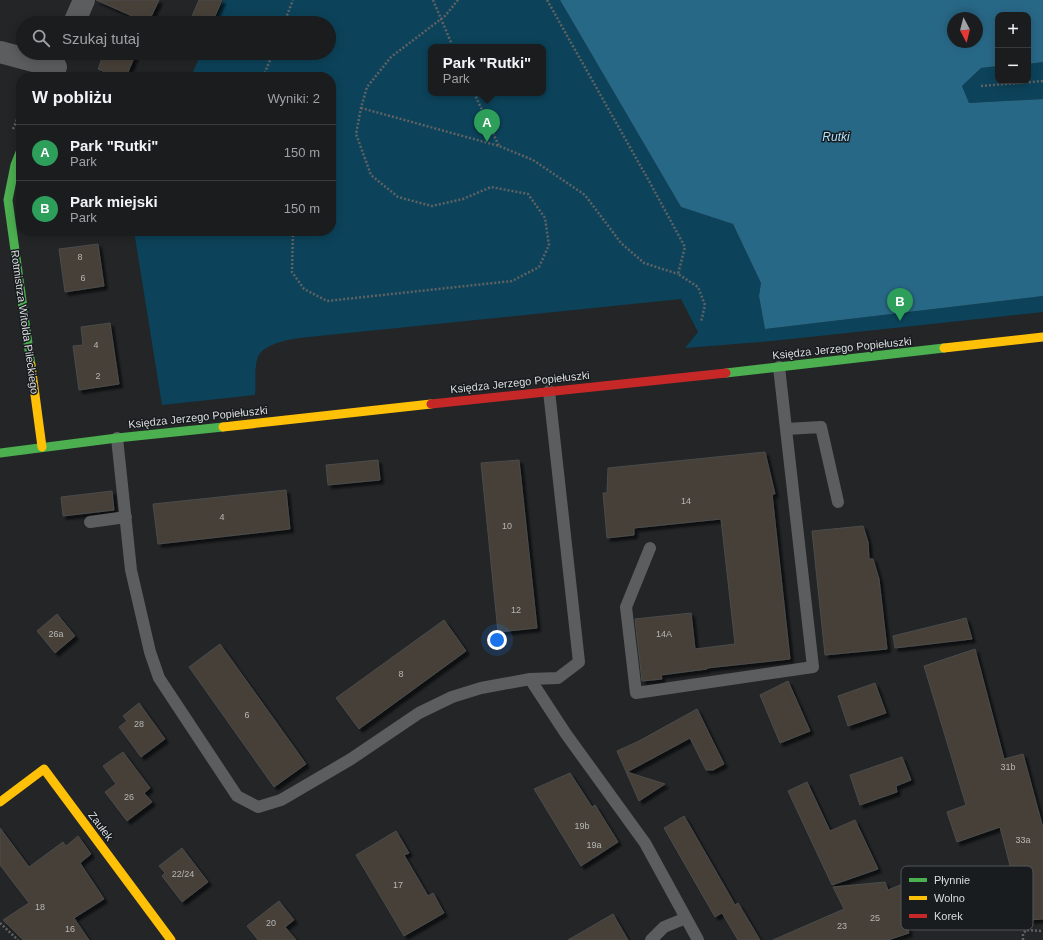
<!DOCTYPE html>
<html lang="pl">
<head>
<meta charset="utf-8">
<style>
  :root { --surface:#1a1c1d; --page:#232526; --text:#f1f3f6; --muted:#9fa1a4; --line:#383a3b; --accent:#1a73e8 }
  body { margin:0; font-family:Helvetica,sans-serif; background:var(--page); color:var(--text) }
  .controls { position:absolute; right:12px; top:12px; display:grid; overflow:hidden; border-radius:8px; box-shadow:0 2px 10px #0003 }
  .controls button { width:36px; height:36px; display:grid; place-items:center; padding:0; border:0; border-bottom:1px solid var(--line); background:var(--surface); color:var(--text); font:20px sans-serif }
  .compass { position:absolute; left:947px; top:12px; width:36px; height:36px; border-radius:50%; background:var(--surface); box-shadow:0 2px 10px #0003; rotate:173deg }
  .you { position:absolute; left:497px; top:640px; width:14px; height:14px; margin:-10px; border:3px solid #fff; border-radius:50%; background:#1a73e8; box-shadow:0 0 0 6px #1a73e833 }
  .badge { display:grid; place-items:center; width:26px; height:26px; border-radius:50%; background:var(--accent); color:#fff; font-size:13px; font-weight:700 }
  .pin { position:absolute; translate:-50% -33px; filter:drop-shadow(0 1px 2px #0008) }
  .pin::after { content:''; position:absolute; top:21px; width:14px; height:12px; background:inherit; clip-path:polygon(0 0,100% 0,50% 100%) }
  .popup { position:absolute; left:428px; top:44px; width:118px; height:52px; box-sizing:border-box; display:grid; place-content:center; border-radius:8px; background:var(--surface); filter:drop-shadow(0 1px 3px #0005); font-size:13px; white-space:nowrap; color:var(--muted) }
  .popup b { font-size:15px; color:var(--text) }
  .popup::after { content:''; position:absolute; left:50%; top:100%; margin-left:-8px; border:8px solid transparent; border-top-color:var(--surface) }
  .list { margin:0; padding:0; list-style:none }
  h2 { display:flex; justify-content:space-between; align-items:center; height:52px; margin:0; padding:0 16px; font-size:17px }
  h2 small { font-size:13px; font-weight:400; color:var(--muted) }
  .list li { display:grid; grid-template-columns:26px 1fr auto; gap:12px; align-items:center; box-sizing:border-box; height:56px; padding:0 16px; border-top:1px solid var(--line) }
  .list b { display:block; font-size:15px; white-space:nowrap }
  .list p { margin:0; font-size:13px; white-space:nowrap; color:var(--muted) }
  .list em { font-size:13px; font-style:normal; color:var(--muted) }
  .icon { flex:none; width:22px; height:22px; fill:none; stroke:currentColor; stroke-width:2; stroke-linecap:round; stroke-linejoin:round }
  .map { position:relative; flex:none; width:1043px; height:940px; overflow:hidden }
  .search { position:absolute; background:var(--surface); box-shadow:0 2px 10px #0003; left:16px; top:16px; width:320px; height:44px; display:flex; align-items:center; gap:10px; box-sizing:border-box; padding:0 14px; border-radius:22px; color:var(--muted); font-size:15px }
  .panel { position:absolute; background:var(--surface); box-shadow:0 2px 10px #0003; left:16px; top:72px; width:320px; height:164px; border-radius:16px }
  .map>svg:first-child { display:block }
  .green { fill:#0c435a; fill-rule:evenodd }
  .water { fill:#286887; fill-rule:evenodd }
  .building { fill:#463f38; stroke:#4b4c4c; filter:url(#shadow) }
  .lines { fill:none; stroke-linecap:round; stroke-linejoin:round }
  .path { stroke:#606263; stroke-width:2.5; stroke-dasharray:2 2; stroke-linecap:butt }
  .lane { stroke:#5c5d5e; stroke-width:12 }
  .street { stroke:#5c5d5e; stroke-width:22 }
  .fast { stroke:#4caf50; stroke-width:9 }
  .slow { stroke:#ffc107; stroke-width:9 }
  .jam { stroke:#c62828; stroke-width:9 }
  .labels { text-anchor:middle; stroke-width:3; stroke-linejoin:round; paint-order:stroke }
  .number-label { font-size:9px; fill:#b5b6b4 }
  .street-label { font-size:11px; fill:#daddde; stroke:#181c1f }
  .water-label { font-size:12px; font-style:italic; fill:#a9e1fe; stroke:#181c1f }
  .key { fill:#181c1f; stroke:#525658; stroke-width:1 }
  .key-label { font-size:11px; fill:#daddde }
</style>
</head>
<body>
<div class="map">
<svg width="1043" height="940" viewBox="0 0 1043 940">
  <defs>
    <filter id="shadow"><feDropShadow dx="3.5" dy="3.5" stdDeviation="1" flood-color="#0009"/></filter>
  </defs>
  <rect width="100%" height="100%" fill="#232527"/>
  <!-- green -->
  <path class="green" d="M 223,0 L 560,0 L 681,207 L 733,224 L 761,283 L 759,296 L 765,329 L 1043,296 L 1043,312 L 772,341 L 685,348 L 698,332 L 681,299 L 299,338 C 285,340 260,345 257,360 C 254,371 256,384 255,395 L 162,405 L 134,231 L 331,231 L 331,77 L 191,77 L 201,53 L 329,53 L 329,23 L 214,23 ZM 431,47 L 543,47 L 543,93 L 431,93 Z
    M 1043,62 L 1043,99 L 969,103 L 962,86 L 981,68 L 998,66 L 998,81 L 1028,81 L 1028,64 Z"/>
  <!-- water -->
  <path class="water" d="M 560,0 L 1043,0 L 1043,62 L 1028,64 L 1028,15 L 998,15 L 998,66 L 981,68 L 962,86 L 969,103 L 1043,99 L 1043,296 L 765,329 L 759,296 L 761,283 L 733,224 L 681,207 ZM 953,18 L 977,18 L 977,42 L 953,42 Z"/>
  <!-- building -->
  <path class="building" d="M 96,0 L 159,0 L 148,23 Z
    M 199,0 L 222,0 L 212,23 L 189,23 Z
    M 104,53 L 136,53 L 126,77 L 117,77 L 98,69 Z
    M 98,244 L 104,286 L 65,292 L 59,249 Z
    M 110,323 L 119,384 L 79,390 L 73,346 L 83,345 L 81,327 Z
    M 765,452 L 775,494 L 772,494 L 790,659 L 707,668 L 707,669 L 661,675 L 662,679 L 642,681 L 635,619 L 691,613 L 695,649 L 735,644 L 721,519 L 634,528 L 634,535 L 607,538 L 603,493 L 607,493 L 608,468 Z
    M 378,460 L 380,480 L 328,485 L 326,465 Z
    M 519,460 L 537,628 L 498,632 L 481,463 Z
    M 286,490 L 290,529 L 158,544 L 153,504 Z
    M 112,491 L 114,510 L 63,516 L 61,497 Z
    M 863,526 L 868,542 L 869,559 L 873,559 L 879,579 L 887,649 L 825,655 L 812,531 Z
    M 57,614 L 75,636 L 55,653 L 37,631 Z
    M 966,618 L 972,639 L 895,648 L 893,636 Z
    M 444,620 L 466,651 L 359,729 L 336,698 Z
    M 220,644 L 306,764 L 274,787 L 189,667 Z
    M 975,649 L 1004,759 L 1023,754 L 1043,828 L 1043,919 L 984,923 L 984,914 L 944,918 L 907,927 L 909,933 L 888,940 L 773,940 L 844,909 L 833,887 L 885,882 L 888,890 L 912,880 L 972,874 L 972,877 L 1013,877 L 1000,827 L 957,842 L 947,812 L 966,805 L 924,666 Z
    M 788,681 L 810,731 L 780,743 L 760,695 Z
    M 875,683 L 886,713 L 848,726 L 838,696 Z
    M 139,703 L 165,739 L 141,757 L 119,727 L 127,721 L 123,716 Z
    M 697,709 L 724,764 L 713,770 L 706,770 L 690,738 L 627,772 L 665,784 L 639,801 L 617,751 L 639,741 Z
    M 123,752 L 150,788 L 144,793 L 152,802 L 127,821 L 105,792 L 116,784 L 103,766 Z
    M 902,757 L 911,780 L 896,786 L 897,792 L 860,805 L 850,775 Z
    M 570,773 L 592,807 L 595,805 L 618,842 L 581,866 L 534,789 Z
    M 807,782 L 830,831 L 855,820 L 878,869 L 832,885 L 788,791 Z
    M 684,816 L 735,905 L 738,903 L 760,940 L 738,940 L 722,913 L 715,917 L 664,828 Z
    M 0,828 L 29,867 L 63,842 L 66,846 L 78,836 L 91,854 L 80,863 L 104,899 L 74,918 L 89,940 L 23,940 L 3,920 L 29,903 L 0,865 Z
    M 396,831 L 409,853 L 404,855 L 428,896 L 433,893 L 444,913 L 404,936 L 356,855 Z
    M 182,848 L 208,882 L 182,902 L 162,876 L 165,873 L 159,866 Z
    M 279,901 L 294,920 L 285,927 L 296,940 L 258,940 L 247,926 Z
    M 613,914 L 628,940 L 568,940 Z"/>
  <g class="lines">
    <!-- path -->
    <path class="path" d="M 433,0 L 453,47
      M 547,0 L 649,181 L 685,247 L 678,274 L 698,287 L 705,305 L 701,322
      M 284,23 L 293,0
      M 263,77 L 273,53
      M 981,86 L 1043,81
      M 474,93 L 499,146
      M 361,108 L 499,146 L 533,160 L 585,195 L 621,243 L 644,263 L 678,274
      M 13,129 L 21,110
      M 293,231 L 292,272 L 304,289 L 327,301 L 512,281 L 539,267 L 549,245 L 545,218 L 528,194 L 491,187 L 463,199 L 432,206 L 398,197 L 371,175 L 356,134 L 361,108 L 367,87 L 391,57 L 445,16 L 458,0
      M 0,923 L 18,940
      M 1023,940 L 1023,934 L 1026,930 L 1043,931"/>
    <!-- lane -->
    <path class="lane" d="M 779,367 L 786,429 L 821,427 L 838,502
      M 117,438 L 131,570 L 150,652 L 159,678 L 237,796 L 258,807 L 281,800 L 351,759 L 419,713 L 452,697 L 481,688 L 530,679 L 558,678 L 579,662 L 549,391
      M 90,522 L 126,517
      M 650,548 L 626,607 L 636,693 L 813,667 L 786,429
      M 530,679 L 566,734 L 645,843 L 698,940
      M 651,940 L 664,927 L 686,918"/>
    <!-- street -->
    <path class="street" d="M 74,23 L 84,0
      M 0,52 L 56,67"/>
    <!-- fast -->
    <path class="fast" d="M 21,150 L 15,165 L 8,200 L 31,365
      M 726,373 L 944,348
      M 0,453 L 117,438 L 223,427"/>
    <!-- slow -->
    <path class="slow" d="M 944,348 L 1043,337
      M 31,365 L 42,447
      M 223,427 L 431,404
      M 0,802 L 44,769 L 171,940"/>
    <!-- jam -->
    <path class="jam" d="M 431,404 L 726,373"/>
  </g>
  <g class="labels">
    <!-- number labels -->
    <g class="number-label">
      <text x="80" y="260">8</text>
      <text x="83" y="281">6</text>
      <text x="96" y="348">4</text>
      <text x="98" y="379">2</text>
      <text x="686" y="504">14</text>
      <text x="222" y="520">4</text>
      <text x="507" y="529">10</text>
      <text x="516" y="613">12</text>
      <text x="56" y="637">26a</text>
      <text x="664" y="637">14A</text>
      <text x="401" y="677">8</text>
      <text x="247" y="718">6</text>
      <text x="139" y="727">28</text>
      <text x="1008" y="770">31b</text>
      <text x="129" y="800">26</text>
      <text x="582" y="829">19b</text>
      <text x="1023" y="843">33a</text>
      <text x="594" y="848">19a</text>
      <text x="183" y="877">22/24</text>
      <text x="398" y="888">17</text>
      <text x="40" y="910">18</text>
      <text x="875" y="921">25</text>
      <text x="271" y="926">20</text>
      <text x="842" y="929">23</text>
      <text x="70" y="932">16</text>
    </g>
    <!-- street labels -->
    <g class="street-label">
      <text transform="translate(25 322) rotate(82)" y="4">Rotmistrza Witolda Pileckiego</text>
      <text transform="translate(842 348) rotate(-6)" y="4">Księdza Jerzego Popiełuszki</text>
      <text transform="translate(520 382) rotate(-6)" y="4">Księdza Jerzego Popiełuszki</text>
      <text transform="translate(198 417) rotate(-6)" y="4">Księdza Jerzego Popiełuszki</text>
      <text transform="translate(101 826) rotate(53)" y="4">Zaułek</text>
    </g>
    <!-- water labels -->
    <g class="water-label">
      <text x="836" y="141">Rutki</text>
    </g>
  </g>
  <!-- legend -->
  <rect x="901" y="866" width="132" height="64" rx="6" class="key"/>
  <rect x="909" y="878" width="18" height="4" fill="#4caf50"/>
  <rect x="909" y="896" width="18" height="4" fill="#ffc107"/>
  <rect x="909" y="914" width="18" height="4" fill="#c62828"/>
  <g class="key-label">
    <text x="934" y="884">Płynnie</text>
    <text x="934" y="902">Wolno</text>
    <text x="934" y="920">Korek</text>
  </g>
</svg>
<div class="controls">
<button>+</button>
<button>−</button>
</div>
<svg class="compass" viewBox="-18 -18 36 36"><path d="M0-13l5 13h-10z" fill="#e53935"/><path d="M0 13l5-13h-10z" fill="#9fa1a4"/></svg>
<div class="you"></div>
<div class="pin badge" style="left:487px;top:142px;background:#2e9e5b">A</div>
<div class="popup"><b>Park &quot;Rutki&quot;</b>Park</div>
<div class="pin badge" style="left:900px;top:321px;background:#2e9e5b">B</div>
<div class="search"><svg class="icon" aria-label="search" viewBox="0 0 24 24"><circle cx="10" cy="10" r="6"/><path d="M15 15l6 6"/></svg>Szukaj tutaj</div>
<section class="panel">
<h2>W pobliżu<small>Wyniki: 2</small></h2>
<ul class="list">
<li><span class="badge" style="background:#2e9e5b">A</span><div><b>Park &quot;Rutki&quot;</b><p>Park</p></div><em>150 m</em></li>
<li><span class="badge" style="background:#2e9e5b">B</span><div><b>Park miejski</b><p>Park</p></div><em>150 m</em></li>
</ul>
</section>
</div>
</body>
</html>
